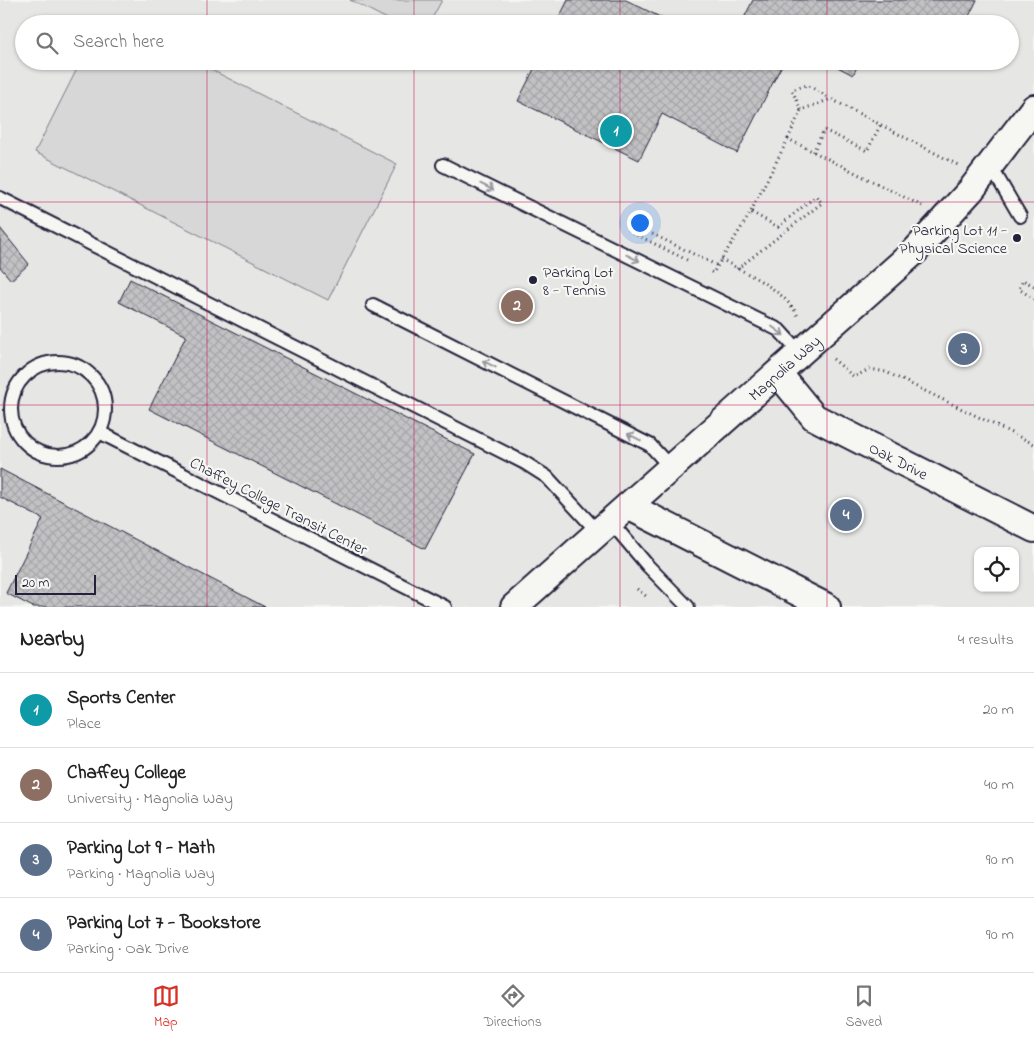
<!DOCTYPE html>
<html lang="en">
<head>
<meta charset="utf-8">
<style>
  :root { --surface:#fff; --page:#f2f2f2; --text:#222; --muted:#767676; --line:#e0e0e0; --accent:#d93025 }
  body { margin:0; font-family:"Indie Flower",sans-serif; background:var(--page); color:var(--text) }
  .controls { position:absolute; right:15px; bottom:15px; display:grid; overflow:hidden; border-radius:10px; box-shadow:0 1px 4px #0004 }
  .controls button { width:45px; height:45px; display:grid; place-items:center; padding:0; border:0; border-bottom:1px solid var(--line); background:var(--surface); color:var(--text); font:25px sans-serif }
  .scale { position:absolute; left:15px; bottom:12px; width:81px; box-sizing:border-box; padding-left:5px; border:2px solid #22223b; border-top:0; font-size:14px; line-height:18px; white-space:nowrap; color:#22223b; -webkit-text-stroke:4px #f6f6f2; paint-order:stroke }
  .you { position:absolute; left:639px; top:222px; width:18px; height:18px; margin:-12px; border:4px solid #fff; border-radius:50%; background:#1a73e8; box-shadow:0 0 0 8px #1a73e833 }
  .badge { display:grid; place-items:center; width:32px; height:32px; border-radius:50%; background:var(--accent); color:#fff; font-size:16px; font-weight:700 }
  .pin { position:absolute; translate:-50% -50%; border:2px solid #fff; box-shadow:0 1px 5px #0006 }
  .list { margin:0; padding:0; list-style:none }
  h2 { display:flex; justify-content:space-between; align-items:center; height:65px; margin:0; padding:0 20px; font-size:21px }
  h2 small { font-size:16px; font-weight:400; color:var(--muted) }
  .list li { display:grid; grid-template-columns:32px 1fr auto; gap:15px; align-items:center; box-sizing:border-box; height:75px; padding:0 20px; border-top:1px solid var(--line) }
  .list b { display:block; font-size:19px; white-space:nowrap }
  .list p { margin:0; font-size:16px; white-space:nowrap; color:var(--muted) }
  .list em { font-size:16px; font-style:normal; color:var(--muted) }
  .icon { flex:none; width:28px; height:28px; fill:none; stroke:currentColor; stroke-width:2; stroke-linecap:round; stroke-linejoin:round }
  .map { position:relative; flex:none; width:1034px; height:607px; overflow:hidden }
  .search { position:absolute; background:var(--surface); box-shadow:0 1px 4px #0004; left:15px; right:15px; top:15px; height:55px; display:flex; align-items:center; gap:12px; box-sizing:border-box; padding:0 18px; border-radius:28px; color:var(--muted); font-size:19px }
  .sheet { height:365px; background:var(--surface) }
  nav { display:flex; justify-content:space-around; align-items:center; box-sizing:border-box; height:70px; border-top:1px solid var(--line); background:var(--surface); font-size:14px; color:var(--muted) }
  nav a { display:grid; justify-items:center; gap:2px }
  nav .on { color:var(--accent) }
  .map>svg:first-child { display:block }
  .built { fill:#e6e6e4; fill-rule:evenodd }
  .garden { fill:#d7d7d7; stroke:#7c7c89 }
  .building { fill:url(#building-cross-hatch); stroke:#22223b }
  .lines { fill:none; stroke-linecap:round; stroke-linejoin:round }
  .lane-casing { stroke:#22223b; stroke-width:16 }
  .street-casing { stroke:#22223b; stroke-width:30 }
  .path { stroke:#22223b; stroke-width:3; stroke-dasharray:1 4; stroke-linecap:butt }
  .lane { stroke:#f6f6f2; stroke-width:12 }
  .street { stroke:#f6f6f2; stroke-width:26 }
  .oneway { stroke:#9797a0 }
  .grid { fill:none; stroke:#c2185b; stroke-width:1; stroke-opacity:0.55 }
  .poi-dot { fill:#22223b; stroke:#f6f6f2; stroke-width:2 }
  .labels { text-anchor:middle; stroke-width:4.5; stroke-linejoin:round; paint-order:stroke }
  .poi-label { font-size:16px; fill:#22223b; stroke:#f6f6f2; text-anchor:end }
  .street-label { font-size:16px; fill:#22223b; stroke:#f6f6f2 }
</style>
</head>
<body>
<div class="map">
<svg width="1034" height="607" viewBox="0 0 1034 607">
  <defs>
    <pattern id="building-cross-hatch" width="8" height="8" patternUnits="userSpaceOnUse" patternTransform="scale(1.25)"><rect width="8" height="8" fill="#c2c2c4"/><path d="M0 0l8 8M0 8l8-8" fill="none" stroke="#a6a6a9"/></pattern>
  </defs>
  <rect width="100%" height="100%" fill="#f6f6f2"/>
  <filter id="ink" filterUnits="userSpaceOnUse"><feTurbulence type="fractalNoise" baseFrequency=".02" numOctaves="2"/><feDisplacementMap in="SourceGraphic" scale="10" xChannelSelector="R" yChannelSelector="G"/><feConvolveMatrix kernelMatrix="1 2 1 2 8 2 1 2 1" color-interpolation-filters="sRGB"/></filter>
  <g filter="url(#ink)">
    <!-- built -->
    <path class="built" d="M 0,0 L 1034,0 L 1034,607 L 0,607 ZM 24,24 L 1010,24 L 1010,61 L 24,61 ZM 978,551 L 1015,551 L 1015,588 L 978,588 Z"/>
    <!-- garden -->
    <path class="garden" d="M 350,0 L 442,0 L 429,24 L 397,24 Z
      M 81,61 L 194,61 L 397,164 L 328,300 L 35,152 Z"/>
    <!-- building -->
    <path class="building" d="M 568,0 L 626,0 L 674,24 L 556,24 Z
      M 753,0 L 977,0 L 965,24 L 741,24 Z
      M 538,61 L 784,61 L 737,153 L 662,114 L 639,160 L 518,101 Z
      M 826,61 L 860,61 L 853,75 Z
      M 0,228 L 29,264 L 11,280 L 0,267 Z
      M 130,279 L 475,454 L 425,549 L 149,409 L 186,336 L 119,302 Z
      M 0,469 L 265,607 L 33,607 L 6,593 L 43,519 L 0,497 Z"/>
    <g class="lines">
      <defs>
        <path id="lane" d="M 443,165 L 779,330 L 800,353
          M 990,165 L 1020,216
          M 0,198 L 525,463 L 547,477 L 598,532
          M 373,305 L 650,445 L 671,468
          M11 409a47 47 0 1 1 94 0a47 47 0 1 1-94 0Z
          M 99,432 L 445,607
          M 610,521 L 648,566 L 688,607"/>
        <g id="street">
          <path id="s1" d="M 778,373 L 814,417 L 1034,529"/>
          <path d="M 628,506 L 827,607"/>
          <path id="s2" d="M 514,607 L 915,251 L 971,190 L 1034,108"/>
        </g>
      </defs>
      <!-- lane casing -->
      <use href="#lane" class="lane-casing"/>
      <!-- street casing -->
      <use href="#street" class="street-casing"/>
      <!-- path -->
      <path class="path" d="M 801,110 L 792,90 L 807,85 L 830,98
        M 788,139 L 801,110 L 831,99 L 958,165
        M 813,152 L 824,130 L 867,151 L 881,124
        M 721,259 C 748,275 785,289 799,318
        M 687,260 L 629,231 L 632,224 L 718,266
        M 737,269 L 822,203 L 816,196 L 778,227 L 751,212
        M 711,272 L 713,273 L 748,217 L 788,139 L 922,206
        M 1034,286 L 1023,280 L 1019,289 L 1034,299
        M 833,359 L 854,377 L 870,369 L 886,372 L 1034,444
        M 637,589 L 646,596"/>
      <!-- lane -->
      <use href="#lane" class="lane"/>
      <!-- street -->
      <use href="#street" class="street"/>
    </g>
    <!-- one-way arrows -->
    <defs><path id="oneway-shaft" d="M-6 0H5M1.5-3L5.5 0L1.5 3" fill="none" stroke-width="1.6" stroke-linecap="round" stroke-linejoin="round" transform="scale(1.25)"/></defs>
    <g class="oneway">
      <use href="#oneway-shaft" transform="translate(487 187) rotate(26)"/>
      <use href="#oneway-shaft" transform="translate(633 258) rotate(26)"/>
      <use href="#oneway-shaft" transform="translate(778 331) rotate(37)"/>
      <use href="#oneway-shaft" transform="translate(489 364) rotate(-153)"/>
      <use href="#oneway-shaft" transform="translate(634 437) rotate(-153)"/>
    </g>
  </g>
  <!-- grid -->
  <path class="grid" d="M 207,0 L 207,24M 414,0 L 414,24M 620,0 L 620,24M 827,0 L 827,24M 207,61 L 207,607M 414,61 L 414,607M 620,61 L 620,607M 827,61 L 827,607M 0,202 L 1034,202M 0,405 L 1034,405"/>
  <!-- markers -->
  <g class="poi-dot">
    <circle cx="1017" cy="238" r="5"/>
    <circle cx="533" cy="280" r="5"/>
  </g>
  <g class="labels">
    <!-- poi labels -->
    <g class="poi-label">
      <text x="1007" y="235">Parking Lot 11 -<tspan x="1007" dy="18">Physical Science</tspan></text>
      <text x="543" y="277" text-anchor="start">Parking Lot<tspan x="543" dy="18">8 - Tennis</tspan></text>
    </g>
    <!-- street labels -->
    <g class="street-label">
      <text dy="6" stroke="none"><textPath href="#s2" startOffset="361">Magnolia Way</textPath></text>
      <text dy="6" stroke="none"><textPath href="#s1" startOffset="152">Oak Drive</textPath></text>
      <text transform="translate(279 505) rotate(27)" y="6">Chaffey College Transit Center</text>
    </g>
  </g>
</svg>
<div class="controls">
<button><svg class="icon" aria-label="locate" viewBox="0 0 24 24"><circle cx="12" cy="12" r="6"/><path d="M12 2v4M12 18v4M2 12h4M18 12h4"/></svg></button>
</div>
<div class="scale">20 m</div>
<div class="you"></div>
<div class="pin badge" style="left:616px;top:131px;background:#0f9aa8">1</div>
<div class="pin badge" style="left:517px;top:306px;background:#8d6e63">2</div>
<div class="pin badge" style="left:964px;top:349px;background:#5c6f8a">3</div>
<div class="pin badge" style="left:846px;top:515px;background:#5c6f8a">4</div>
<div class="search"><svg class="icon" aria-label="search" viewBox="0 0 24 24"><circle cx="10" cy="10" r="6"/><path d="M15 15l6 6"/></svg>Search here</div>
</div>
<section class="sheet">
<h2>Nearby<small>4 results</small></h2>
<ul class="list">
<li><span class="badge" style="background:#0f9aa8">1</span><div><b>Sports Center</b><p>Place</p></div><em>20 m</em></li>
<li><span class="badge" style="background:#8d6e63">2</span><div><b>Chaffey College</b><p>University · Magnolia Way</p></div><em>40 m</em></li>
<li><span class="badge" style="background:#5c6f8a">3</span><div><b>Parking Lot 9 - Math</b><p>Parking · Magnolia Way</p></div><em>90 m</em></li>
<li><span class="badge" style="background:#5c6f8a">4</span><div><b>Parking Lot 7 - Bookstore</b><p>Parking · Oak Drive</p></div><em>90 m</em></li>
</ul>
</section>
<nav>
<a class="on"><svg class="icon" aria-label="map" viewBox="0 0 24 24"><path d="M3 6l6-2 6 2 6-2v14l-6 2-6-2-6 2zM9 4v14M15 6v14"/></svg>Map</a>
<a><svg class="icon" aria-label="directions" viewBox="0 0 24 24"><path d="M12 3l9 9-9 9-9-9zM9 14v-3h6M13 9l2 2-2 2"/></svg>Directions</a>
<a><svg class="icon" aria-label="saved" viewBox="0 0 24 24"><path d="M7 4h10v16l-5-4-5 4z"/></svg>Saved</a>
</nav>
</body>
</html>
